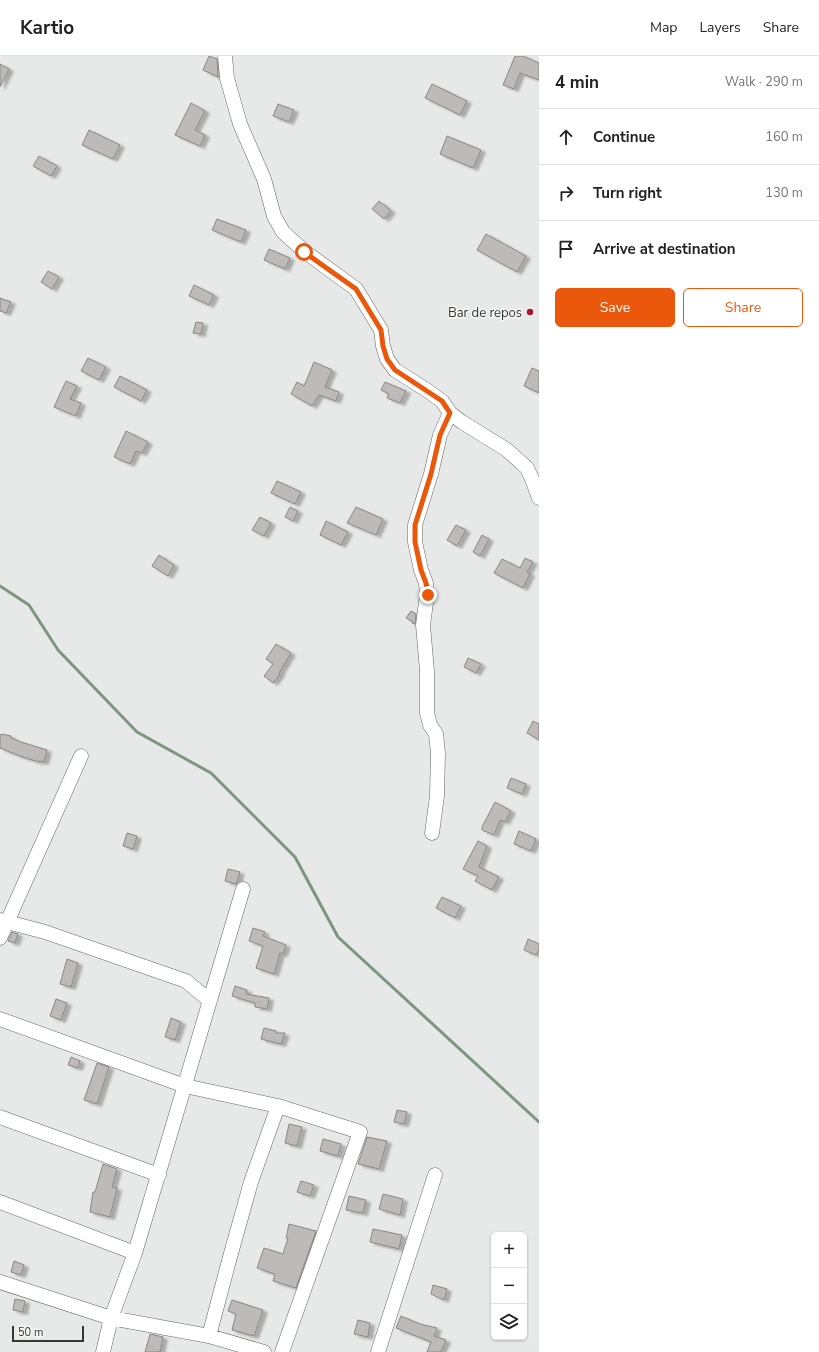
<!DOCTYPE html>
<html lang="en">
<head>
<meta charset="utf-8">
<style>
  :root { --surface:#fff; --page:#f6f6f6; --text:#222; --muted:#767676; --line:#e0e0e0; --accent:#ea580c }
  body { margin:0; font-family:"Nunito Sans",sans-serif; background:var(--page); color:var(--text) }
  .controls { position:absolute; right:12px; bottom:12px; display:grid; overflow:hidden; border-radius:6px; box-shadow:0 1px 3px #0004 }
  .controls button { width:36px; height:36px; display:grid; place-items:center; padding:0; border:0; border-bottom:1px solid var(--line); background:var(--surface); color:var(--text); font:20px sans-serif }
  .scale { position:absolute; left:12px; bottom:10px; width:72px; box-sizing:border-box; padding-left:4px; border:2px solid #353635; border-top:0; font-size:11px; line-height:14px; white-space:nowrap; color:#353635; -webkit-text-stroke:3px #f4f6f4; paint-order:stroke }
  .stop { position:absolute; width:12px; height:12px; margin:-9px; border:3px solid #ea580c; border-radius:50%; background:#fff }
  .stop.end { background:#ea580c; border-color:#fff; box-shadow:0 1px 4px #0008 }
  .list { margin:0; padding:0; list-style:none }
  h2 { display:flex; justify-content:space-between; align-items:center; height:52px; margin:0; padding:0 16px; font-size:17px }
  h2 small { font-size:13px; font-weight:400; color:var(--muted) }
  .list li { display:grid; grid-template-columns:26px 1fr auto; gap:12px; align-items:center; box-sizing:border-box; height:56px; padding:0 16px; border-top:1px solid var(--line) }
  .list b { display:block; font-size:15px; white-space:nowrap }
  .list em { font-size:13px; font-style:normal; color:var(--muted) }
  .actions { display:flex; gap:8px; padding:12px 16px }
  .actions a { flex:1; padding:9px 0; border:1px solid var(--accent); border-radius:6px; text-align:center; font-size:14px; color:var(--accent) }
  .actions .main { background:var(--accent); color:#fff }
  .icon { flex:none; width:22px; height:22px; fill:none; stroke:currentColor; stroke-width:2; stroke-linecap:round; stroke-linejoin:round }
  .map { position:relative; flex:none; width:539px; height:1296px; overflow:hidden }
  header { display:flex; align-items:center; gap:24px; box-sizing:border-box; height:56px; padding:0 20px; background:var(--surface); border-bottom:1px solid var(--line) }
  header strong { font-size:19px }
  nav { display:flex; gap:22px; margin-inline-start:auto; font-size:14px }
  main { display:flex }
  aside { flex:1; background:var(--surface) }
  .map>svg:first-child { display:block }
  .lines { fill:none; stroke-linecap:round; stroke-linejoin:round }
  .stream { stroke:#7e9580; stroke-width:3 }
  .building { fill:#bebaba; stroke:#8a8686; filter:url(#shadow) }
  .minor-casing { stroke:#656765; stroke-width:15 }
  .minor { stroke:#fff; stroke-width:14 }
  .route { stroke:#ea580c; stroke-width:5 }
  .poi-dot { fill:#ab1435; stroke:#f4f6f4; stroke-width:1.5 }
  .labels { text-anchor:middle; stroke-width:3; stroke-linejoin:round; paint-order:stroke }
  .poi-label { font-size:13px; fill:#353635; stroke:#f4f6f4; text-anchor:end }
</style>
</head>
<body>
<header>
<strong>Kartio</strong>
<nav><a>Map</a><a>Layers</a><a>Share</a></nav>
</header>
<main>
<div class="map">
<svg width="539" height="1296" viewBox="0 0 539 1296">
  <defs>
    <filter id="shadow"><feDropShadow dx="4.5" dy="2.5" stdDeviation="1" flood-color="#0004"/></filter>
  </defs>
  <rect width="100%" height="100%" fill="#e6e9e7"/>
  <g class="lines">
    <!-- stream -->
    <path class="stream" d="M 0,530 L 29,549 L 58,594 L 137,676 L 211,717 L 295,801 L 338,881 L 539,1066"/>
  </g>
  <!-- building -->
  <path class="building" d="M 209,0 L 217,3 L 218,21 L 203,14 Z
    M 515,0 L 523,0 L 539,7 L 539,24 L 520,17 L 514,33 L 503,29 Z
    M 0,8 L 9,13 L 0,31 Z
    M 432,28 L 467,45 L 460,59 L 425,42 Z
    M 191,47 L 205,55 L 195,74 L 205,79 L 200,90 L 175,79 Z
    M 278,48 L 294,54 L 289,66 L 273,60 Z
    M 89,74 L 120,89 L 113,103 L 82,89 Z
    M 447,80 L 481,94 L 473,112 L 440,98 Z
    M 39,100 L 57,110 L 51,120 L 33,110 Z
    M 379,145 L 391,155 L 384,163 L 372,153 Z
    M 217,163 L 246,174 L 241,186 L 212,174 Z
    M 486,178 L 526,200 L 517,216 L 477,194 Z
    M 269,193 L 290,202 L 285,213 L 264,204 Z
    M 48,215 L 59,221 L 52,233 L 41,226 Z
    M 194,229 L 214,239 L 209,249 L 189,240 Z
    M 0,242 L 11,246 L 6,257 L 0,255 Z
    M 196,266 L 203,267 L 201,278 L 193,277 Z
    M 88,302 L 106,311 L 99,324 L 81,315 Z
    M 314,306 L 332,314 L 325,331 L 339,336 L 336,345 L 319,339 L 312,350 L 291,338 L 297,326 L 304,330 Z
    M 532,312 L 539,315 L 539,337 L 524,330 Z
    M 120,320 L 147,334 L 141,345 L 114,331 Z
    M 66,325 L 77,330 L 70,343 L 81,347 L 76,360 L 54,351 Z
    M 385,326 L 406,335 L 400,347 L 387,342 L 389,338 L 381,334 Z
    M 126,375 L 148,386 L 142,397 L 136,395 L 130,408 L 114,401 Z
    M 277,425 L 301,436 L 295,448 L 271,437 Z
    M 290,451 L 298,455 L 293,465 L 285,461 Z
    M 356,451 L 383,463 L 376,479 L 347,467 Z
    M 260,461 L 271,467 L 264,480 L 252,474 Z
    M 326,465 L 348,476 L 341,489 L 320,479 Z
    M 456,469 L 466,474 L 457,490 L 447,484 Z
    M 482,479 L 489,483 L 480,500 L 473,496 Z
    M 159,499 L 174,509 L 168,520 L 152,510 Z
    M 525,502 L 533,506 L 527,516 L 530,518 L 523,532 L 494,517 L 502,503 L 520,512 Z
    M 411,555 L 416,558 L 415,568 L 412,567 L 413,566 L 406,562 Z
    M 276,588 L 291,597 L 279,617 L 280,618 L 273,627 L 264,620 L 273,608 L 266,603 Z
    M 468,602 L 481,608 L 476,617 L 464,611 Z
    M 533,665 L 539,668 L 539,684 L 527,677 Z
    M 0,678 L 1,679 L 2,678 L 11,680 L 11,682 L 21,686 L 47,694 L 44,706 L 39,705 L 39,706 L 20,700 L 0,692 Z
    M 511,722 L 526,728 L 522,738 L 507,732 Z
    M 495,746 L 511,755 L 505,766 L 500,764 L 494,779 L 482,774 L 482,771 Z
    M 519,775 L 536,783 L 531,795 L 514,788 Z
    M 127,777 L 137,780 L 133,793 L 123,790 Z
    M 478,785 L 487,790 L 479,811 L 499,821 L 492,834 L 475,825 L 478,820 L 463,813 Z
    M 228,813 L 240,816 L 236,828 L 225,825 Z
    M 442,841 L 461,850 L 455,862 L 436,852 Z
    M 253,872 L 265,876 L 263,880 L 286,889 L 283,898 L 280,897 L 274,918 L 256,912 L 263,890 L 249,885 Z
    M 12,876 L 18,878 L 15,887 L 8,885 Z
    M 528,883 L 539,888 L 539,894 L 536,899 L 524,894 Z
    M 67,903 L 78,907 L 71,931 L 60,928 Z
    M 235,930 L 247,934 L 246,938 L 269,942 L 267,953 L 255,951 L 255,947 L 232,940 Z
    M 56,943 L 67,947 L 61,964 L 50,960 Z
    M 171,962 L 181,966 L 175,984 L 165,981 Z
    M 264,972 L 276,975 L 276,977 L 285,977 L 281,988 L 261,983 Z
    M 71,1001 L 80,1005 L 78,1012 L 68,1009 Z
    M 97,1007 L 109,1011 L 97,1048 L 84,1044 Z
    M 397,1054 L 407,1056 L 404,1068 L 394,1066 Z
    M 289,1068 L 302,1071 L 297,1090 L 285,1087 Z
    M 367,1081 L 387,1085 L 379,1113 L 358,1108 Z
    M 323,1083 L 341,1088 L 338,1100 L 320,1095 Z
    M 103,1108 L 117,1113 L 112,1131 L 117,1132 L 110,1161 L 90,1156 L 93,1136 L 95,1136 Z
    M 301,1125 L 314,1129 L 310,1140 L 297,1136 Z
    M 383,1138 L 403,1143 L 400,1159 L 379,1153 Z
    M 349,1140 L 366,1144 L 363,1157 L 346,1154 Z
    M 289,1168 L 316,1175 L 296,1232 L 273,1225 L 275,1218 L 257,1212 L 264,1192 L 283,1198 L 288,1182 L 286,1182 Z
    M 373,1173 L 402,1179 L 399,1193 L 370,1186 Z
    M 14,1205 L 24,1209 L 21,1219 L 11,1216 Z
    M 433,1229 L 447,1233 L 444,1244 L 431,1238 Z
    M 15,1243 L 25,1245 L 23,1256 L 13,1254 Z
    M 232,1244 L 263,1254 L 254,1280 L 232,1274 L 236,1258 L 228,1255 Z
    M 401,1260 L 420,1268 L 437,1272 L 434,1280 L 446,1284 L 441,1296 L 427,1296 L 431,1286 L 396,1272 Z
    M 358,1264 L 370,1267 L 368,1281 L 354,1278 Z
    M 150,1278 L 163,1281 L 160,1296 L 145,1296 Z"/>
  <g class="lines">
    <defs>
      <path id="minor" d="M 225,0 L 227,22 L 240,68 L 264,123 L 274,160 L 283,176 L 304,195 L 356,233 L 381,274 L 383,290 L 387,303 L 395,314 L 428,335 L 442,345 L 450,357 L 462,366 L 507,394 L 527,412 L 532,423 L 539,442
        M 432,777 L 437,740 L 438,697 L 436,678 L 430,669 L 427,657 L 427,615 L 423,569 L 427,539 L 426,527 L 421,514 L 415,486 L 415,469 L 431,418 L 440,379 L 450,357
        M 0,864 L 45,876 L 186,925 L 210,945
        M 0,882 L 81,700
        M 0,963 L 185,1030 L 278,1050 L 360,1076 L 282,1296
        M 0,1061 L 159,1119
        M 0,1146 L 135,1197
        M 0,1226 L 111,1262 L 209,1280 L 264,1296
        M 209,1280 L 230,1201 L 251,1126 L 278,1050
        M 103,1296 L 111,1262 L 135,1197 L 243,833
        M 378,1296 L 435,1119"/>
    </defs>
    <!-- minor casing -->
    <use href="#minor" class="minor-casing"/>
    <!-- minor -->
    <use href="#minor" class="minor"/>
  </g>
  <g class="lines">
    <!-- route -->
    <path class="route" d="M 304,196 L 356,233 L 381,274 L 383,290 L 387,303 L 395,314 L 442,345 L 450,357 L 440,379 L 431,418 L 415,469 L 415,486 L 421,514 L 426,527 L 428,539"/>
  </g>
  <!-- markers -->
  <circle class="poi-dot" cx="530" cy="256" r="4"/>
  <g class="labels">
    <!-- poi labels -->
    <g class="poi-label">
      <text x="522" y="261">Bar de repos</text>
    </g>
  </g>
</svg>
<div class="controls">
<button>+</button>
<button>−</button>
<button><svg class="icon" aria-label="layers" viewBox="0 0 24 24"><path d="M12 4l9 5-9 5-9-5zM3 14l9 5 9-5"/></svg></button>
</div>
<div class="scale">50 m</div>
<div class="stop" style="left:304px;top:196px"></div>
<div class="stop end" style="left:428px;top:539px"></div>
</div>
<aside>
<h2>4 min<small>Walk · 290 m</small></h2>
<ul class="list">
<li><svg class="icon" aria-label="ahead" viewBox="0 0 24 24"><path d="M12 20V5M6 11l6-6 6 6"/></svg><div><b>Continue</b></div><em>160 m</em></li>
<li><svg class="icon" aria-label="right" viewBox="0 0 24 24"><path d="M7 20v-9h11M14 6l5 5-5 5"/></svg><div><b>Turn right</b></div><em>130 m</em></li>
<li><svg class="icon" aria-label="arrive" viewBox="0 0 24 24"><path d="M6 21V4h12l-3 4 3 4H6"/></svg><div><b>Arrive at destination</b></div></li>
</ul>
<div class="actions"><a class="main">Save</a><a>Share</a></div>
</aside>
</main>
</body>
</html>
